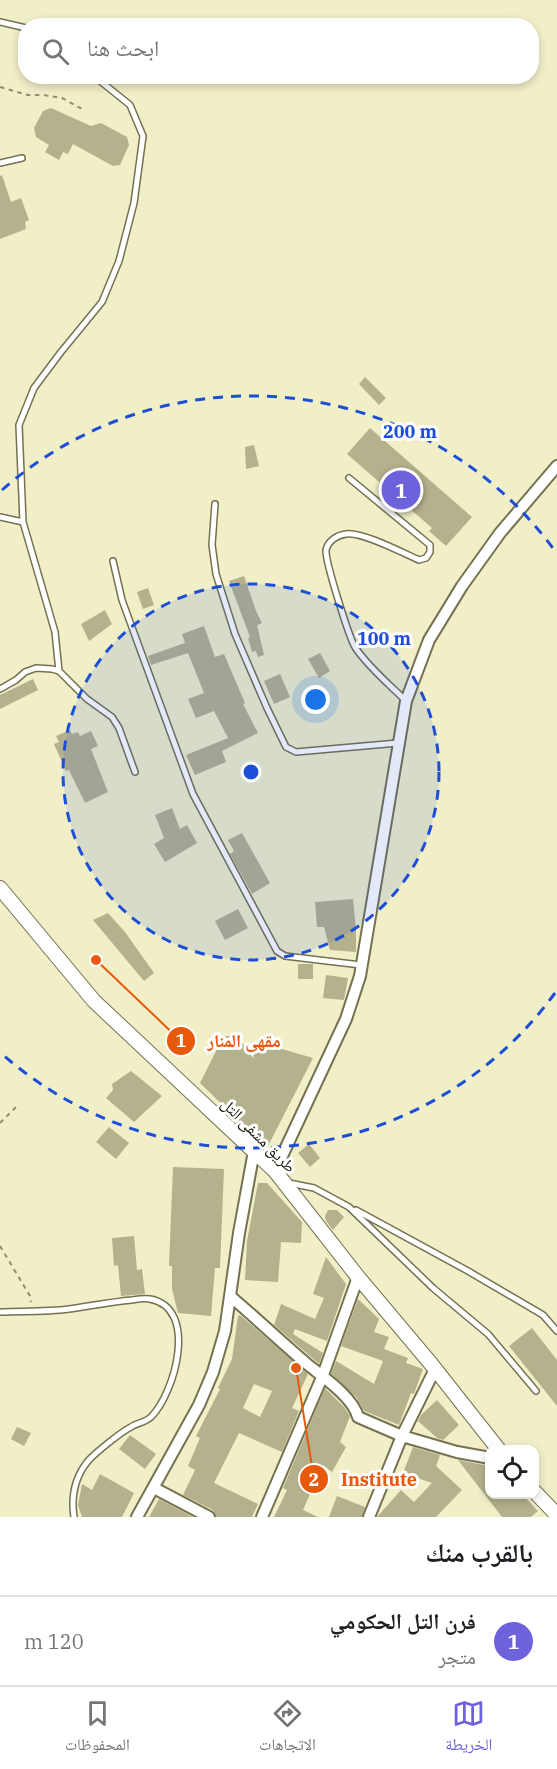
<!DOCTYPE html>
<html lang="ar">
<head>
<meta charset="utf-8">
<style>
  :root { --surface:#fff; --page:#f6f6f6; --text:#202124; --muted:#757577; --line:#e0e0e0; --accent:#6d62dc }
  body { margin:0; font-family:"IBM Plex Serif","Noto Naskh Arabic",serif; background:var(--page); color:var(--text); direction:rtl }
  .controls { position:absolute; right:18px; bottom:18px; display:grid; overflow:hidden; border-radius:12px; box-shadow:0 3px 9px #0003 }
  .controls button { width:54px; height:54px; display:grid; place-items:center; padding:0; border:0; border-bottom:2px solid var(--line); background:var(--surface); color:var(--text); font:30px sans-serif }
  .you { position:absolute; left:316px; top:700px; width:21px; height:21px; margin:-15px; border:4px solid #fff; border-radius:50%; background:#1a73e8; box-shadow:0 0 0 9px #1a73e833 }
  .badge { display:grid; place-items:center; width:39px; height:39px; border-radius:50%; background:var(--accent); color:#fff; font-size:20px; font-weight:700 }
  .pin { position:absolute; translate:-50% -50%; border:3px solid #fff; box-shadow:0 2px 6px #0006 }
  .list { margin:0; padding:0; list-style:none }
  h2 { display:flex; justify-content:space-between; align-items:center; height:78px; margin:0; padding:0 24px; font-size:26px }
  h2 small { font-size:20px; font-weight:400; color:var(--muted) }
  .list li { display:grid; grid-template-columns:39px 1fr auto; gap:18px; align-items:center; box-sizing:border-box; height:90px; padding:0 24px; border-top:2px solid var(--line) }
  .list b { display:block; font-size:22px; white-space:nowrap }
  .list p { margin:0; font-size:20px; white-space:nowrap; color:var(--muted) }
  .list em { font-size:20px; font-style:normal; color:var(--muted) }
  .icon { flex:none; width:33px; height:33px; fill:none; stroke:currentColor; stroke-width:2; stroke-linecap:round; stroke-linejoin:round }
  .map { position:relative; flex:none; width:557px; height:1517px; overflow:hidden; direction:ltr }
  .search { position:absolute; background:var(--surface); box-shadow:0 3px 9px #0003; left:18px; right:18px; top:18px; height:66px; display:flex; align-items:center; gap:15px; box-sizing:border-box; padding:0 21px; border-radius:24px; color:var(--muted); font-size:22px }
  .sheet { height:168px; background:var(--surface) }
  nav { display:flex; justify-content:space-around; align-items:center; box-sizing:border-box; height:84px; border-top:2px solid var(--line); background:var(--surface); font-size:16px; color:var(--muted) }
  nav a { display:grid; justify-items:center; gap:3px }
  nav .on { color:var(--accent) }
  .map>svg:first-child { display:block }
  .building { fill:#b4b18d; fill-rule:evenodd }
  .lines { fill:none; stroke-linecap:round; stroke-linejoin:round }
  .service-casing { stroke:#747250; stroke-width:8 }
  .minor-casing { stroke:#747250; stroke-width:14 }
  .tertiary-casing { stroke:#747250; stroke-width:16 }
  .path { stroke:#908e72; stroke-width:2; stroke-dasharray:4.5 4.5; stroke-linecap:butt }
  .service { stroke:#fff; stroke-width:5 }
  .minor { stroke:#fff; stroke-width:10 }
  .tertiary { stroke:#fff; stroke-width:14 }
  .ring { fill:none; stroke:#1d4ed8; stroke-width:3; stroke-dasharray:10 8 }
  .labels { text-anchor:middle; stroke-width:6; stroke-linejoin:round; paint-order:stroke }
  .street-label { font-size:16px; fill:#161507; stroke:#fff }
  .centre { fill:#1d4ed8; stroke:#fff; stroke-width:3 }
  .ring-label { font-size:18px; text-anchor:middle; font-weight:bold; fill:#1d4ed8; stroke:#fff; stroke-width:6; stroke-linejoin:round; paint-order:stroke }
  .leader { fill:none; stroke:#e8590c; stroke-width:2 }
  .callout-dot { fill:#e8590c; stroke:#fff; stroke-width:2 }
  .mark-label { font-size:18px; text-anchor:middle; font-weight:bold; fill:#fff }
  .callout-label { font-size:18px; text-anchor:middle; font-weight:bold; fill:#e8590c; stroke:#fff; stroke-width:6; stroke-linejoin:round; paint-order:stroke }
</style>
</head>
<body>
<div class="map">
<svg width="557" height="1517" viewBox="0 0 557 1517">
  <rect width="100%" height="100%" fill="#f1efc8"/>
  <!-- building -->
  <path class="building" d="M 51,108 L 91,126 L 101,123 L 127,137 L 129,145 L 120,165 L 113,166 L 73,144 L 68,154 L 63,152 L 59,160 L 45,152 L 49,145 L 36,137 L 34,128 L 43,111 Z
    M 2,175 L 11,202 L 21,198 L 29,220 L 25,222 L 26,229 L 0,239 L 0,176 Z
    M 365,377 L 386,398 L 379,405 L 359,384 Z
    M 370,428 L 472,517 L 446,546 L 429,531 L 432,528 L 347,454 Z
    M 254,445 L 259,466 L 246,469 L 245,447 Z
    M 244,576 L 256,611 L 262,623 L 257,625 L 264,655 L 258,657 L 256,651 L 252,652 L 248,638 L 250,637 L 229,581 Z
    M 148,588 L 154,605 L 143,609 L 137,592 Z
    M 105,610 L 112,624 L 89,641 L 81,624 Z
    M 204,626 L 215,657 L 224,654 L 245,703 L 243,704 L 258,733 L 222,751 L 226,762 L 195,775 L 186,755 L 228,738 L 214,711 L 196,718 L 188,699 L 204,693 L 188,653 L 151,665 L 148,656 L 185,643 L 182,634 Z
    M 320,653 L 330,671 L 319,678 L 308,659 Z
    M 280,674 L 290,697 L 274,704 L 264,681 Z
    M 33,679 L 38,690 L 0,709 L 0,695 Z
    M 70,730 L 72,734 L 78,732 L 80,736 L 91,731 L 98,746 L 91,749 L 108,792 L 85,803 L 69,770 L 66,771 L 54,744 L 59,742 L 56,736 Z
    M 172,808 L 180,829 L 187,825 L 197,843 L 165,862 L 154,844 L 164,838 L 155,815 Z
    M 242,833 L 270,883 L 252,894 L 230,854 L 234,851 L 228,840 Z
    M 353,899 L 356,930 L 356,952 L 330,950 L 324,927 L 317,927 L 315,902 Z
    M 238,909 L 248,928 L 225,940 L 215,921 Z
    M 108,913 L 125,932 L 154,973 L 144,981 L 93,920 Z
    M 298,964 L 313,964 L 313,979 L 298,979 Z
    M 326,975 L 348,978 L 344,1000 L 323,998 Z
    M 236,1034 L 253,1058 L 258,1042 L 313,1058 L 267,1148 L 200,1083 L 220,1043 L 224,1037 Z
    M 131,1071 L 162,1096 L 134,1122 L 106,1098 L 113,1090 L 112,1084 Z
    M 109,1127 L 129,1143 L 116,1159 L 96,1142 Z
    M 309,1144 L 320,1158 L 310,1167 L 298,1153 Z
    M 173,1167 L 224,1169 L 220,1268 L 215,1268 L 211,1316 L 178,1313 L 172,1289 L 172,1266 L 169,1266 Z
    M 258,1183 L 267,1183 L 302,1222 L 301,1243 L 281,1242 L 278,1282 L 245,1280 L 247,1241 Z
    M 328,1210 L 337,1210 L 344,1217 L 333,1230 L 326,1221 L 325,1216 Z
    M 134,1236 L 137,1270 L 142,1269 L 145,1294 L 121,1296 L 118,1265 L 114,1266 L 112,1238 Z
    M 326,1257 L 346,1284 L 327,1341 L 295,1329 L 293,1334 L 323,1353 L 319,1364 L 274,1325 L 281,1304 L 315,1319 L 324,1298 L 313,1294 Z
    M 358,1299 L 379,1319 L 374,1332 L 389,1337 L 384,1349 L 408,1358 L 406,1363 L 423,1369 L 414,1394 L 411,1393 L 399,1425 L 364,1411 L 356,1397 L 331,1374 L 336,1361 L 374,1384 L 383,1361 L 341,1346 Z
    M 240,1315 L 308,1374 L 292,1408 L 299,1411 L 282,1452 L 239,1433 L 214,1483 L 258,1504 L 252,1517 L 216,1517 L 213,1510 L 183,1495 L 195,1470 L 188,1466 L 200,1438 L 196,1436 L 220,1389 L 218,1388 L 232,1359 L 238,1316 ZM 254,1384 L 272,1391 L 260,1417 L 243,1408 Z
    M 532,1328 L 557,1360 L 557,1406 L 509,1346 Z
    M 325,1388 L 344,1407 L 350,1416 L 340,1442 L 346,1447 L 332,1472 L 323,1465 L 303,1510 L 318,1517 L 274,1517 L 287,1490 L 283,1488 Z
    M 437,1400 L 459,1425 L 443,1440 L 437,1438 L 418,1421 L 421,1415 Z
    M 17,1427 L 31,1433 L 24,1446 L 11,1439 Z
    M 130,1435 L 156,1454 L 145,1469 L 119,1449 Z
    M 413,1447 L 440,1455 L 436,1466 L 462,1490 L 436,1517 L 377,1517 L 401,1490 L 414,1502 L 432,1483 L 403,1473 Z
    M 458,1460 L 489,1466 L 489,1494 L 522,1494 L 538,1511 L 531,1517 L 502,1517 Z
    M 100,1474 L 134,1493 L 122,1517 L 82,1517 L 78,1505 L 82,1484 L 92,1490 Z
    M 337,1496 L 365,1507 L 362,1517 L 329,1517 Z
    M 159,1499 L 193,1517 L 149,1517 Z"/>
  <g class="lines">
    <defs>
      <path id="service" d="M 0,22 L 26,28
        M 0,163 L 22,158
        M 349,478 L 430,545 L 430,552 L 426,558 L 419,560 C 403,553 361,531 346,534 C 337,535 328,541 326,550 C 325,561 349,637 355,647 C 367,666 390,685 406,701
        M 215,504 L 212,545 L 216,574 L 235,634 L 267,708 L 286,747 L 296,752 L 398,743
        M 0,517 L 23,522
        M 113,561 L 122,600 L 193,794 L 277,951 L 285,956 L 361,965
        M 59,671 L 55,632 L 23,522 L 19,425 L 34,388 L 61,352 L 102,302 L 119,261 L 134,203 L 143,136 L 130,105 L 94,76
        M 0,689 L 16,680 L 25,672 L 36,668 L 52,669 L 59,671 L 87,699 L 112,717 L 119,728 L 135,772
        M 289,1183 L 314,1188 L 349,1207 L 433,1288 L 488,1334 L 536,1391
        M 356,1210 L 468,1271 L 543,1315 L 557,1331
        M 0,1312 C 23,1311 46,1312 69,1309 C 90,1306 111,1302 132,1300 C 138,1299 145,1298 150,1299 C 199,1308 175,1393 151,1417 C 146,1422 137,1423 131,1427 C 121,1432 95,1453 88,1461 C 75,1477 71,1497 74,1517"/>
      <path id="minor" d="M 275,1171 L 346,1019 L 360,976 L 406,701 L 429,640 L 462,586 L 500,533 L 557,466
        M 230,1296 C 256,1318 281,1342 307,1364 C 323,1377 353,1397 358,1417 L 402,1436 L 457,1452 L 490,1458
        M 154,1488 L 209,1517
        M 137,1517 L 199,1405 L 213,1372 L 225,1331 L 239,1233 L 254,1151
        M 262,1517 L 323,1375 L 358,1277
        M 369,1517 L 402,1436 L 435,1369"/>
      <path id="tertiary" d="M 0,888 L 94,1001 L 275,1171 L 358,1277 L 432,1365 L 499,1450
        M 534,1491 L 557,1515"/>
    </defs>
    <!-- service casing -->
    <use href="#service" class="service-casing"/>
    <!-- minor casing -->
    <use href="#minor" class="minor-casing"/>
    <!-- tertiary casing -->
    <use href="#tertiary" class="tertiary-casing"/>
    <!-- path -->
    <path class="path" d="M 0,87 L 28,95 L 43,95 L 62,98 L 82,109
      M 0,1123 L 16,1107
      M 0,1246 L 30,1296 L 31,1302"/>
    <!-- service -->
    <use href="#service" class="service"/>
    <!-- minor -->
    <use href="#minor" class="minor"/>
    <!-- tertiary -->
    <use href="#tertiary" class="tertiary"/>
  </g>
  <!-- distance rings -->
  <circle cx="251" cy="772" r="188" fill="#1d4ed8" fill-opacity=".12"/>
  <g class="ring">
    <circle cx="251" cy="772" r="188"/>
    <path d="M555 993A376 376 0 0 1 2 1054M2 490A376 376 0 0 1 555 551"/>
  </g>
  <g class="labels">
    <!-- street labels -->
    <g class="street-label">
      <text transform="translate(259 1135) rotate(45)" y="6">طريق مشفى التل</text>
    </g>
  </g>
  <circle cx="251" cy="772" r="9" class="centre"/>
  <g class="ring-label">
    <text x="410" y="438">200 m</text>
    <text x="384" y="645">100 m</text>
  </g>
  <!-- callouts -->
  <path class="leader" d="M96 960L181 1041M296 1368L314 1479"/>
  <g class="callout-dot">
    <circle cx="96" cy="960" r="6"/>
    <circle cx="296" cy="1368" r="6"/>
    <circle cx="181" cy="1041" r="15"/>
    <circle cx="314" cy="1479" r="15"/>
  </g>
  <g class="mark-label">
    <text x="181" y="1047">1</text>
    <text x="314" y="1486">2</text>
  </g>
  <g class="callout-label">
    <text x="244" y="1047">مقهى المنار</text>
    <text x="379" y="1486">Institute</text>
  </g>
</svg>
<div class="controls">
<button><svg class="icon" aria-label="locate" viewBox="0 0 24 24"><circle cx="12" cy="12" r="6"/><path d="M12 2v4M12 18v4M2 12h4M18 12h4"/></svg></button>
</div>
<div class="you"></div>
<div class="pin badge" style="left:401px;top:490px">1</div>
<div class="search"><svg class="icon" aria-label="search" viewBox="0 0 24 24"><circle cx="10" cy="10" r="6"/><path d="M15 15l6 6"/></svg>ابحث هنا</div>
</div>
<section class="sheet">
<h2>بالقرب منك<small></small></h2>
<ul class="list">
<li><span class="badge">1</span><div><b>فرن التل الحكومي</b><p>متجر</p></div><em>120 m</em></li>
</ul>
</section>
<nav>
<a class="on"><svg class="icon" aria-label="map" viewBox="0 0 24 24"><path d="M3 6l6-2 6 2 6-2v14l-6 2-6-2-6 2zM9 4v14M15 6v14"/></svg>الخريطة</a>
<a><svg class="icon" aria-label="directions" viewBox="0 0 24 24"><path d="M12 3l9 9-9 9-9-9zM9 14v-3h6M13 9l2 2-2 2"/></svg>الاتجاهات</a>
<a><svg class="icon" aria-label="saved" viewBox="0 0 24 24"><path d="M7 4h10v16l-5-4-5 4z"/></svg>المحفوظات</a>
</nav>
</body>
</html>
